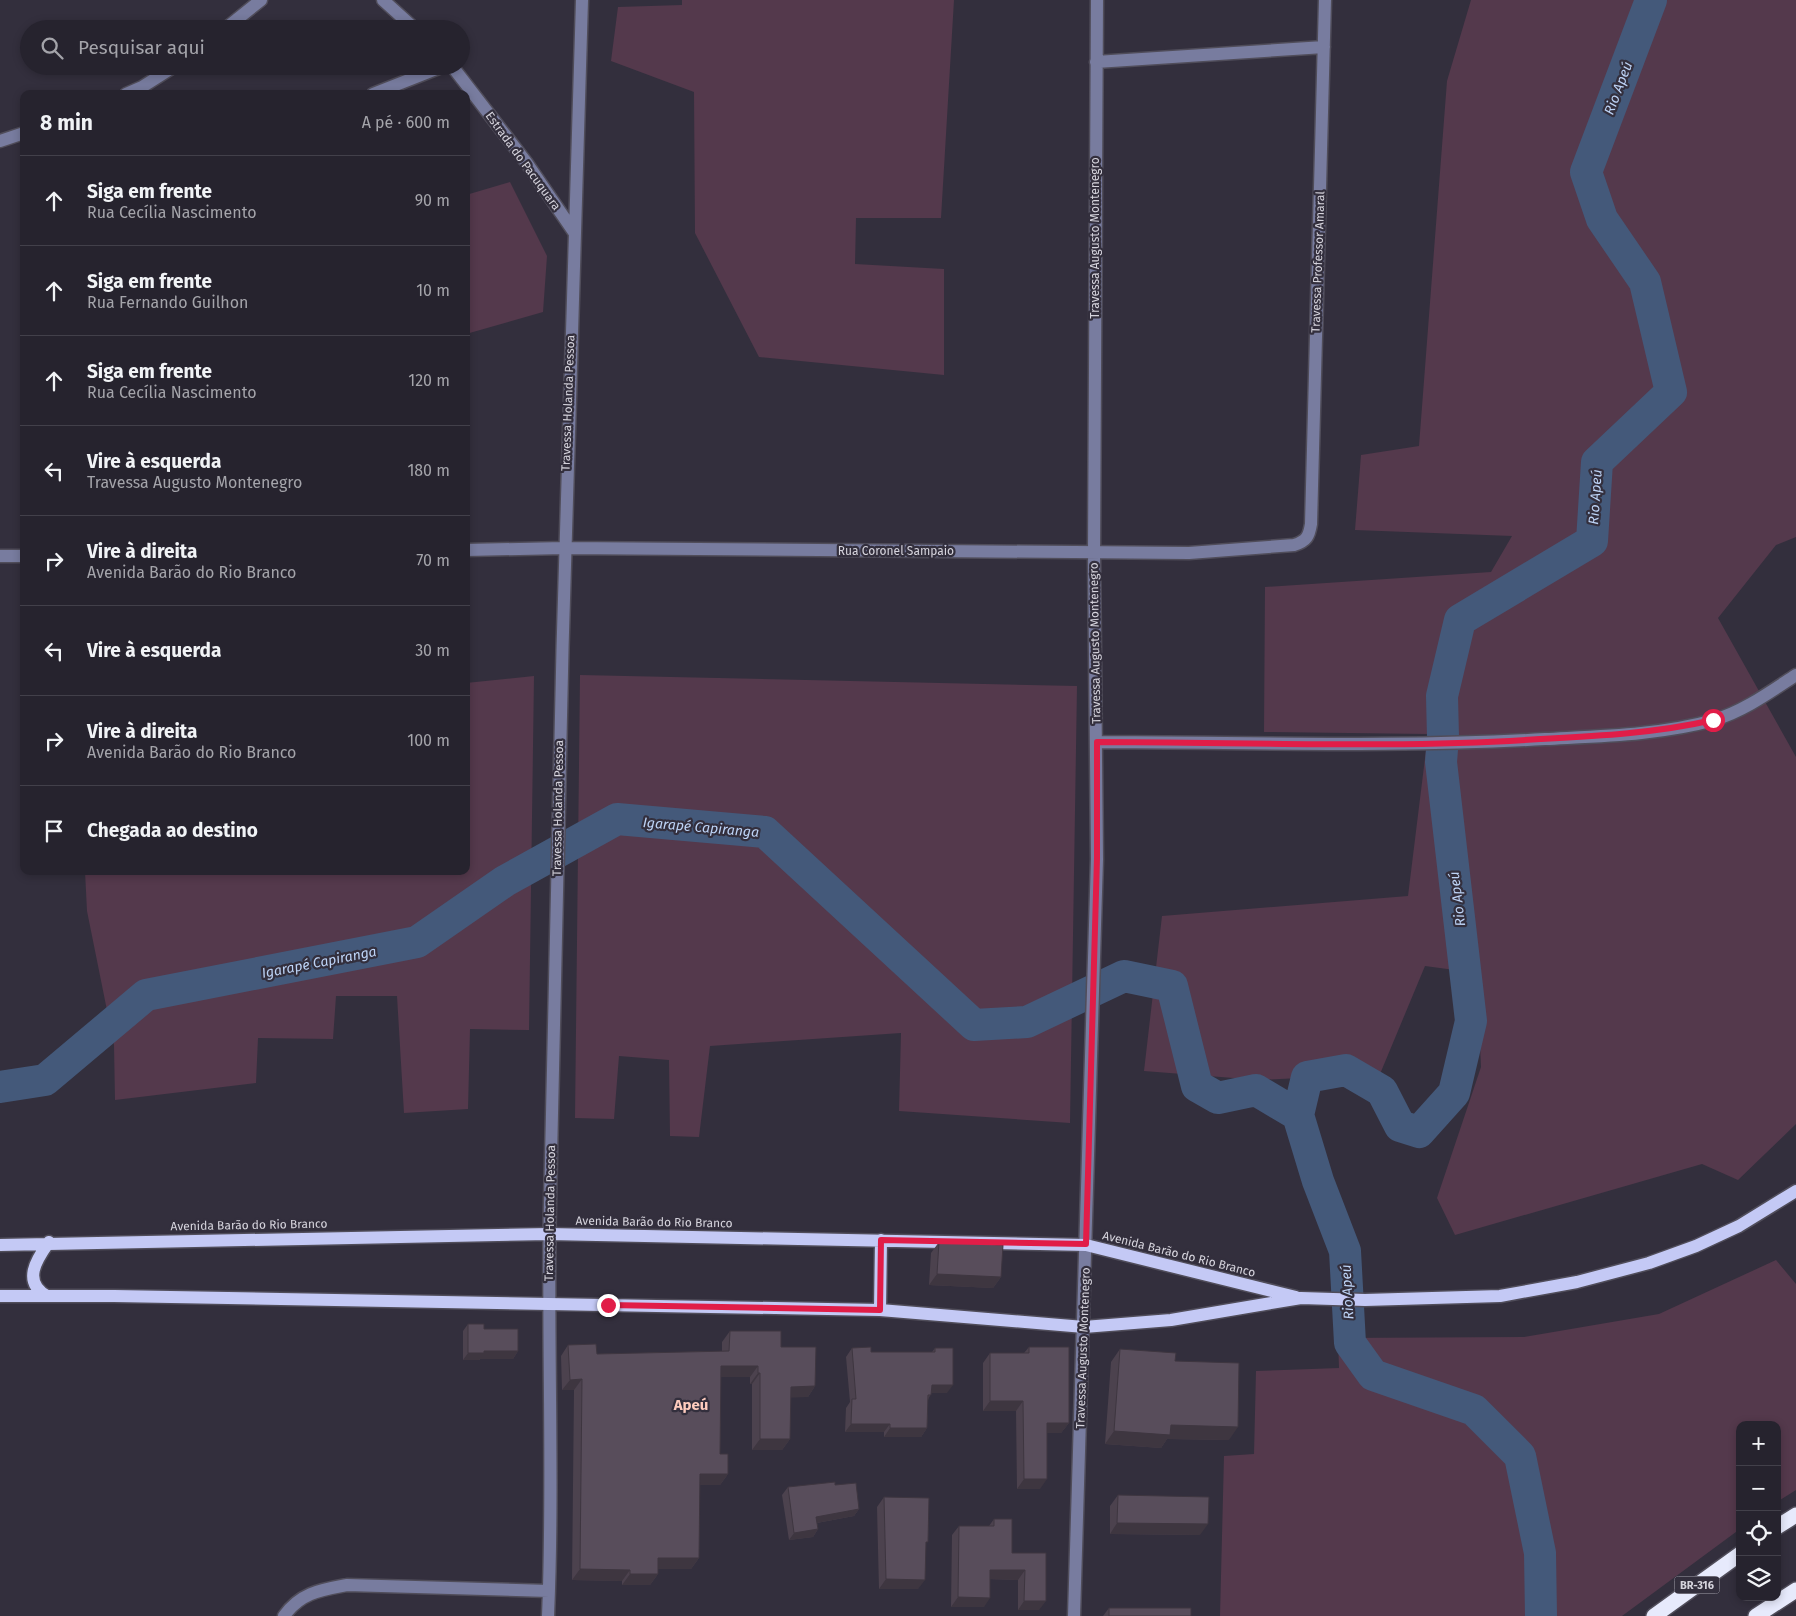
<!DOCTYPE html>
<html lang="pt">
<head>
<meta charset="utf-8">
<style>
  :root { --surface:#26232e; --page:#2e2b36; --text:#f1f3f6; --muted:#a4a4aa; --line:#42404a }
  body { margin:0; font-family:"Fira Sans",sans-serif; background:var(--page); color:var(--text) }
  .controls { position:absolute; right:15px; bottom:15px; display:grid; overflow:hidden; border-radius:10px; box-shadow:0 2px 8px #0003 }
  .controls button { width:45px; height:45px; display:grid; place-items:center; padding:0; border:0; border-bottom:1px solid var(--line); background:var(--surface); color:var(--text); font:25px sans-serif }
  .stop { position:absolute; width:15px; height:15px; margin:-11px; border:4px solid #e11d48; border-radius:50%; background:#fff }
  .stop.end { background:#e11d48; border-color:#fff; box-shadow:0 1px 5px #0008 }
  .list { margin:0; padding:0; list-style:none }
  h2 { display:flex; justify-content:space-between; align-items:center; height:65px; margin:0; padding:0 20px; font-size:21px }
  h2 small { font-size:16px; font-weight:400; color:var(--muted) }
  .list li { display:grid; grid-template-columns:32px 1fr auto; gap:15px; align-items:center; box-sizing:border-box; height:90px; padding:0 20px; border-top:1px solid var(--line) }
  .list b { display:block; font-size:19px; white-space:nowrap }
  .list p { margin:0; font-size:16px; white-space:nowrap; color:var(--muted) }
  .list em { font-size:16px; font-style:normal; color:var(--muted) }
  .icon { flex:none; width:28px; height:28px; fill:none; stroke:currentColor; stroke-width:2; stroke-linecap:round; stroke-linejoin:round }
  .map { position:relative; flex:none; width:1796px; height:1616px; overflow:hidden }
  .search { position:absolute; background:var(--surface); box-shadow:0 2px 8px #0003; left:20px; top:20px; width:450px; height:55px; display:flex; align-items:center; gap:12px; box-sizing:border-box; padding:0 18px; border-radius:28px; color:var(--muted); font-size:19px }
  .panel { position:absolute; background:var(--surface); box-shadow:0 2px 8px #0003; left:20px; top:90px; width:450px; height:785px; border-radius:10px }
  .map>svg:first-child { display:block }
  .green { fill:#54394c }
  .lines { fill:none; stroke-linecap:round; stroke-linejoin:round }
  .river { stroke:#44597a; stroke-width:32 }
  .minor-casing { stroke:#504d5a; stroke-width:15 }
  .major-casing { stroke:#504d5a; stroke-width:15 }
  .highway-casing { stroke:#504d5a; stroke-width:18 }
  .minor { stroke:#787c9f; stroke-width:12 }
  .major { stroke:#c4c9f5; stroke-width:12 }
  .highway { stroke:#e7eafc; stroke-width:15 }
  .wall { fill:#4c424e }
  .shaded-wall { fill:#3e3640 }
  .building { fill:#584d5b; stroke:#3e3640 }
  .route { stroke:#e11d48; stroke-width:6 }
  .labels { text-anchor:middle; stroke-width:4.5; stroke-linejoin:round; paint-order:stroke }
  .shield { fill:#332f3d; stroke:#a5a2ad; stroke-width:1 }
  .shield-label { font-size:11px; font-weight:bold; fill:#d6d4dd }
  .street-label { font-size:12px; fill:#d6d4dd; stroke:#332f3d }
  .water-label { font-size:14px; font-style:italic; fill:#bdd3f6; stroke:#332f3d }
  .quarter-label { font-size:15px; font-weight:bold; fill:#feccbe; stroke:#332f3d }
</style>
</head>
<body>
<div class="map">
<svg width="1796" height="1616" viewBox="0 0 1796 1616">
  <rect width="100%" height="100%" fill="#332f3d"/>
  <!-- green -->
  <path class="green" d="M 682,0 L 954,0 L 941,218 L 856,218 L 855,264 L 944,269 L 944,375 L 759,357 L 695,233 L 694,92 L 611,61 L 618,7 L 682,5 Z
    M 1471,0 L 1796,0 L 1796,537 L 1776,545 L 1718,618 L 1796,757 L 1796,1124 L 1738,1180 L 1702,1164 L 1455,1235 L 1437,1198 L 1481,1067 L 1477,973 L 1425,966 L 1380,1074 L 1259,1080 L 1144,1071 L 1162,916 L 1408,896 L 1428,734 L 1264,732 L 1265,587 L 1491,572 L 1512,536 L 1355,530 L 1361,455 L 1419,446 L 1447,81 Z
    M 510,182 L 547,256 L 543,312 L 466,334 L 466,195 Z
    M 580,675 L 1077,686 L 1070,1123 L 899,1111 L 901,1033 L 710,1046 L 699,1137 L 670,1136 L 669,1060 L 619,1056 L 614,1119 L 575,1118 Z
    M 534,676 L 529,1030 L 470,1029 L 468,1109 L 404,1113 L 397,996 L 336,996 L 333,1039 L 258,1038 L 256,1083 L 115,1100 L 114,1045 L 87,911 L 85,871 L 466,871 L 466,683 Z
    M 1776,1260 L 1796,1284 L 1796,1490 L 1777,1502 L 1777,1425 L 1740,1425 L 1740,1529 L 1622,1616 L 1220,1616 L 1224,1456 L 1254,1454 L 1256,1371 L 1339,1368 L 1338,1338 L 1524,1337 L 1659,1314 Z"/>
  <g class="lines">
    <!-- river -->
    <path class="river" d="M 0,1087 L 45,1080 L 146,995 L 417,942 L 505,881 L 617,819 L 765,832 L 974,1025 L 1027,1022 L 1124,976 L 1172,986 L 1197,1086 L 1218,1098 L 1256,1090 L 1298,1115
      M 1541,1616 L 1540,1553 L 1520,1456 L 1474,1410 L 1373,1375 L 1350,1343 L 1345,1251 L 1318,1181 L 1298,1115 L 1307,1077 L 1346,1070 L 1382,1091 L 1400,1126 L 1419,1132 L 1454,1093 L 1471,1021 L 1441,762 L 1443,737 L 1442,696 L 1460,620 L 1592,541 L 1597,462 L 1671,392 L 1645,282 L 1602,219 L 1586,172 L 1651,0"/>
    <defs>
      <path id="minor" d="M 383,0 L 415,29
        M 225,29 L 261,0
        M 1096,62 L 1324,47
        M 452,66 L 526,162 L 574,232
        M 126,94 L 142,87 L 175,66
        M 373,94 L 444,66
        M 0,141 L 24,133
        M 466,550 L 564,548 L 1189,553 L 1294,545 C 1307,541 1309,536 1311,524 L 1325,0
        M 0,556 L 24,556
        M 1097,742 C 1246,742 1396,748 1545,739 C 1601,736 1660,735 1714,720 C 1744,711 1770,692 1796,675
        M 284,1616 C 300,1593 320,1590 347,1585 L 549,1591
        M 548,1616 C 554,1478 547,1340 550,1202 C 558,801 568,401 582,0
        M 1074,1616 L 1097,859 L 1094,553 L 1097,0"/>
      <path id="major" d="M 0,1245 L 549,1234 L 1086,1245 L 1296,1297
        M 0,1296 L 114,1296 L 880,1310 L 1084,1327 L 1171,1320 L 1301,1298 L 1365,1300 L 1500,1296 L 1577,1282 L 1649,1263 L 1696,1246 L 1739,1226 L 1796,1191
        M 47,1296 C 22,1282 36,1260 49,1242
        M 880,1310 L 881,1240"/>
      <path id="highway" d="M 1777,1527 L 1796,1515
        M 1654,1616 L 1740,1554
        M 1756,1616 L 1796,1590"/>
    </defs>
    <!-- minor casing -->
    <use href="#minor" class="minor-casing"/>
    <!-- major casing -->
    <use href="#major" class="major-casing"/>
    <!-- highway casing -->
    <use href="#highway" class="highway-casing"/>
    <!-- minor -->
    <use href="#minor" class="minor"/>
    <!-- major -->
    <use href="#major" class="major"/>
    <!-- highway -->
    <use href="#highway" class="highway"/>
  </g>
  <!-- wall -->
  <path class="wall" d="M 939,1242 L 1001,1277 L 993,1288 L 929,1285 L 931,1253 Z
    M 468,1324 L 484,1329 L 518,1351 L 513,1359 L 480,1359 L 479,1360 L 463,1360 L 463,1331 Z
    M 730,1331 L 781,1347 L 815,1386 L 808,1397 L 790,1397 L 790,1439 L 782,1450 L 752,1450 L 752,1384 L 750,1384 L 750,1377 L 721,1377 L 720,1454 L 728,1474 L 720,1485 L 699,1485 L 699,1558 L 691,1569 L 658,1569 L 658,1574 L 650,1585 L 622,1585 L 622,1581 L 572,1580 L 574,1390 L 562,1390 L 561,1356 L 568,1345 L 597,1354 L 722,1351 L 722,1342 Z
    M 1029,1347 L 1069,1423 L 1061,1433 L 1047,1433 L 1040,1489 L 1017,1489 L 1016,1411 L 983,1411 L 983,1363 L 990,1353 L 1024,1353 Z
    M 852,1348 L 871,1352 L 932,1352 L 935,1348 L 947,1393 L 931,1393 L 928,1400 L 927,1428 L 921,1437 L 884,1437 L 884,1432 L 845,1432 L 846,1408 L 850,1402 L 846,1357 Z
    M 1120,1349 L 1175,1361 L 1229,1440 L 1167,1439 L 1161,1448 L 1105,1444 L 1111,1362 Z
    M 835,1485 L 859,1509 L 854,1516 L 817,1523 L 818,1529 L 813,1537 L 789,1540 L 782,1495 L 788,1487 Z
    M 1118,1495 L 1200,1535 L 1110,1534 L 1110,1506 Z
    M 884,1497 L 926,1546 L 918,1589 L 879,1589 L 877,1507 Z
    M 994,1519 L 1012,1553 L 1046,1553 L 1039,1610 L 1018,1610 L 1018,1580 L 990,1579 L 984,1607 L 951,1607 L 952,1535 L 959,1526 L 989,1526 Z
    M 1109,1608 L 1191,1616 L 1103,1616 Z"/>
  <!-- shaded-wall -->
  <path class="shaded-wall" d="M 937,1274 L 1001,1277 L 993,1288 L 929,1285 Z
    M 484,1351 L 518,1351 L 513,1359 L 480,1359 L 479,1360 L 463,1360 L 468,1353 Z
    M 721,1366 L 758,1366 L 750,1377 L 714,1377 Z
    M 758,1373 L 760,1373 L 752,1384 L 750,1384 Z
    M 582,1379 L 574,1390 L 562,1390 L 570,1380 Z
    M 932,1385 L 953,1385 L 947,1393 L 925,1393 Z
    M 815,1386 L 808,1397 L 783,1398 L 791,1387 Z
    M 990,1401 L 1023,1401 L 1016,1411 L 983,1411 Z
    M 1047,1423 L 1069,1423 L 1061,1433 L 1040,1433 Z
    M 851,1424 L 890,1424 L 884,1432 L 845,1432 Z
    M 1171,1425 L 1238,1427 L 1229,1440 L 1167,1439 L 1161,1448 L 1105,1444 L 1114,1431 Z
    M 890,1428 L 927,1428 L 921,1437 L 884,1437 Z
    M 760,1439 L 790,1439 L 782,1450 L 752,1450 Z
    M 700,1474 L 728,1474 L 720,1485 L 692,1485 Z
    M 1024,1479 L 1047,1479 L 1040,1489 L 1017,1489 Z
    M 859,1509 L 854,1516 L 811,1524 L 816,1517 Z
    M 1117,1523 L 1208,1524 L 1200,1535 L 1110,1534 Z
    M 818,1529 L 813,1537 L 789,1540 L 794,1533 Z
    M 658,1558 L 699,1558 L 691,1569 L 651,1569 Z
    M 580,1569 L 630,1570 L 622,1581 L 572,1580 Z
    M 990,1570 L 1025,1570 L 1018,1580 L 984,1579 Z
    M 630,1574 L 658,1574 L 650,1585 L 622,1585 Z
    M 886,1579 L 925,1580 L 918,1589 L 879,1589 Z
    M 958,1597 L 990,1598 L 984,1607 L 951,1607 Z
    M 1024,1601 L 1046,1601 L 1039,1610 L 1018,1610 Z"/>
  <!-- building -->
  <path class="building" d="M 939,1242 L 1003,1245 L 1001,1277 L 937,1274 Z
    M 468,1324 L 484,1324 L 484,1329 L 518,1329 L 518,1351 L 484,1351 L 484,1353 L 468,1353 Z
    M 730,1331 L 781,1331 L 781,1347 L 816,1347 L 815,1386 L 791,1387 L 790,1439 L 760,1439 L 760,1373 L 758,1373 L 758,1366 L 721,1366 L 720,1454 L 728,1454 L 728,1474 L 700,1474 L 699,1558 L 658,1558 L 658,1574 L 630,1574 L 630,1570 L 580,1569 L 582,1379 L 570,1380 L 568,1345 L 596,1344 L 597,1354 L 729,1351 Z
    M 871,1347 L 871,1352 L 935,1352 L 935,1348 L 953,1348 L 953,1385 L 932,1385 L 931,1395 L 928,1395 L 927,1428 L 890,1428 L 890,1424 L 851,1424 L 852,1399 L 856,1399 L 852,1348 Z
    M 1029,1347 L 1069,1347 L 1069,1423 L 1047,1423 L 1047,1479 L 1024,1479 L 1023,1401 L 990,1401 L 990,1353 L 1029,1353 Z
    M 1120,1349 L 1176,1353 L 1175,1361 L 1239,1363 L 1238,1427 L 1171,1425 L 1170,1435 L 1114,1431 Z
    M 835,1482 L 835,1485 L 856,1483 L 859,1509 L 816,1517 L 818,1529 L 794,1533 L 788,1487 Z
    M 1118,1495 L 1209,1497 L 1208,1524 L 1117,1523 Z
    M 884,1497 L 929,1498 L 928,1542 L 926,1542 L 925,1580 L 886,1579 Z
    M 994,1519 L 1012,1519 L 1012,1553 L 1046,1553 L 1046,1601 L 1024,1601 L 1025,1570 L 990,1570 L 990,1598 L 958,1597 L 959,1526 L 994,1526 Z
    M 1109,1608 L 1191,1608 L 1191,1616 L 1109,1616 Z"/>
  <g class="lines">
    <!-- route -->
    <path class="route" d="M 608,1305 L 880,1310 L 881,1240 L 1086,1244 L 1097,858 L 1097,742 C 1244,742 1393,749 1540,739 C 1598,736 1657,733 1713,720"/>
  </g>
  <g class="labels">
    <!-- shield labels -->
    <rect class="shield" x="1674.5" y="1576.5" width="45" height="17" rx="4"/>
    <g class="shield-label">
      <text x="1697" y="1589">BR-316</text>
    </g>
    <!-- street labels -->
    <g class="street-label">
      <text transform="translate(523 161) rotate(54)" y="4">Estrada do Pacuquara</text>
      <text transform="translate(1095 238) rotate(-90)" y="4">Travessa Augusto Montenegro</text>
      <text transform="translate(1318 262) rotate(-88)" y="4">Travessa Professor Amaral</text>
      <text transform="translate(568 403) rotate(-88)" y="4">Travessa Holanda Pessoa</text>
      <text x="896" y="555">Rua Coronel Sampaio</text>
      <text transform="translate(1095 643) rotate(-91)" y="4">Travessa Augusto Montenegro</text>
      <text transform="translate(558 808) rotate(-89)" y="4">Travessa Holanda Pessoa</text>
      <text transform="translate(550 1213) rotate(-89)" y="4">Travessa Holanda Pessoa</text>
      <text transform="translate(654 1222) rotate(1)" y="4">Avenida Barão do Rio Branco</text>
      <text transform="translate(249 1225) rotate(-1)" y="4">Avenida Barão do Rio Branco</text>
      <text transform="translate(1179 1254) rotate(14)" y="4">Avenida Barão do Rio Branco</text>
      <text transform="translate(1083 1348) rotate(-88)" y="4">Travessa Augusto Montenegro</text>
    </g>
    <!-- water labels -->
    <g class="water-label">
      <text transform="translate(1618 88) rotate(-69)" y="5">Rio Apeú</text>
      <text transform="translate(1595 497) rotate(-86)" y="5">Rio Apeú</text>
      <text transform="translate(701 827) rotate(5)" y="5">Igarapé Capiranga</text>
      <text transform="translate(1457 899) rotate(-97)" y="5">Rio Apeú</text>
      <text transform="translate(319 962) rotate(-11)" y="5">Igarapé Capiranga</text>
      <text transform="translate(1347 1292) rotate(-93)" y="5">Rio Apeú</text>
    </g>
    <!-- quarter labels -->
    <g class="quarter-label">
      <text x="691" y="1410">Apeú</text>
    </g>
  </g>
</svg>
<div class="controls">
<button>+</button>
<button>−</button>
<button><svg class="icon" aria-label="locate" viewBox="0 0 24 24"><circle cx="12" cy="12" r="6"/><path d="M12 2v4M12 18v4M2 12h4M18 12h4"/></svg></button>
<button><svg class="icon" aria-label="layers" viewBox="0 0 24 24"><path d="M12 4l9 5-9 5-9-5zM3 14l9 5 9-5"/></svg></button>
</div>
<div class="stop" style="left:1713px;top:720px"></div>
<div class="stop end" style="left:608px;top:1305px"></div>
<div class="search"><svg class="icon" aria-label="search" viewBox="0 0 24 24"><circle cx="10" cy="10" r="6"/><path d="M15 15l6 6"/></svg>Pesquisar aqui</div>
<section class="panel">
<h2>8 min<small>A pé · 600 m</small></h2>
<ul class="list">
<li><svg class="icon" aria-label="ahead" viewBox="0 0 24 24"><path d="M12 20V5M6 11l6-6 6 6"/></svg><div><b>Siga em frente</b><p>Rua Cecília Nascimento</p></div><em>90 m</em></li>
<li><svg class="icon" aria-label="ahead" viewBox="0 0 24 24"><path d="M12 20V5M6 11l6-6 6 6"/></svg><div><b>Siga em frente</b><p>Rua Fernando Guilhon</p></div><em>10 m</em></li>
<li><svg class="icon" aria-label="ahead" viewBox="0 0 24 24"><path d="M12 20V5M6 11l6-6 6 6"/></svg><div><b>Siga em frente</b><p>Rua Cecília Nascimento</p></div><em>120 m</em></li>
<li><svg class="icon" aria-label="left" viewBox="0 0 24 24"><path d="M17 20v-9H6M10 6l-5 5 5 5"/></svg><div><b>Vire à esquerda</b><p>Travessa Augusto Montenegro</p></div><em>180 m</em></li>
<li><svg class="icon" aria-label="right" viewBox="0 0 24 24"><path d="M7 20v-9h11M14 6l5 5-5 5"/></svg><div><b>Vire à direita</b><p>Avenida Barão do Rio Branco</p></div><em>70 m</em></li>
<li><svg class="icon" aria-label="left" viewBox="0 0 24 24"><path d="M17 20v-9H6M10 6l-5 5 5 5"/></svg><div><b>Vire à esquerda</b></div><em>30 m</em></li>
<li><svg class="icon" aria-label="right" viewBox="0 0 24 24"><path d="M7 20v-9h11M14 6l5 5-5 5"/></svg><div><b>Vire à direita</b><p>Avenida Barão do Rio Branco</p></div><em>100 m</em></li>
<li><svg class="icon" aria-label="arrive" viewBox="0 0 24 24"><path d="M6 21V4h12l-3 4 3 4H6"/></svg><div><b>Chegada ao destino</b></div></li>
</ul>
</section>
</div>
</body>
</html>
